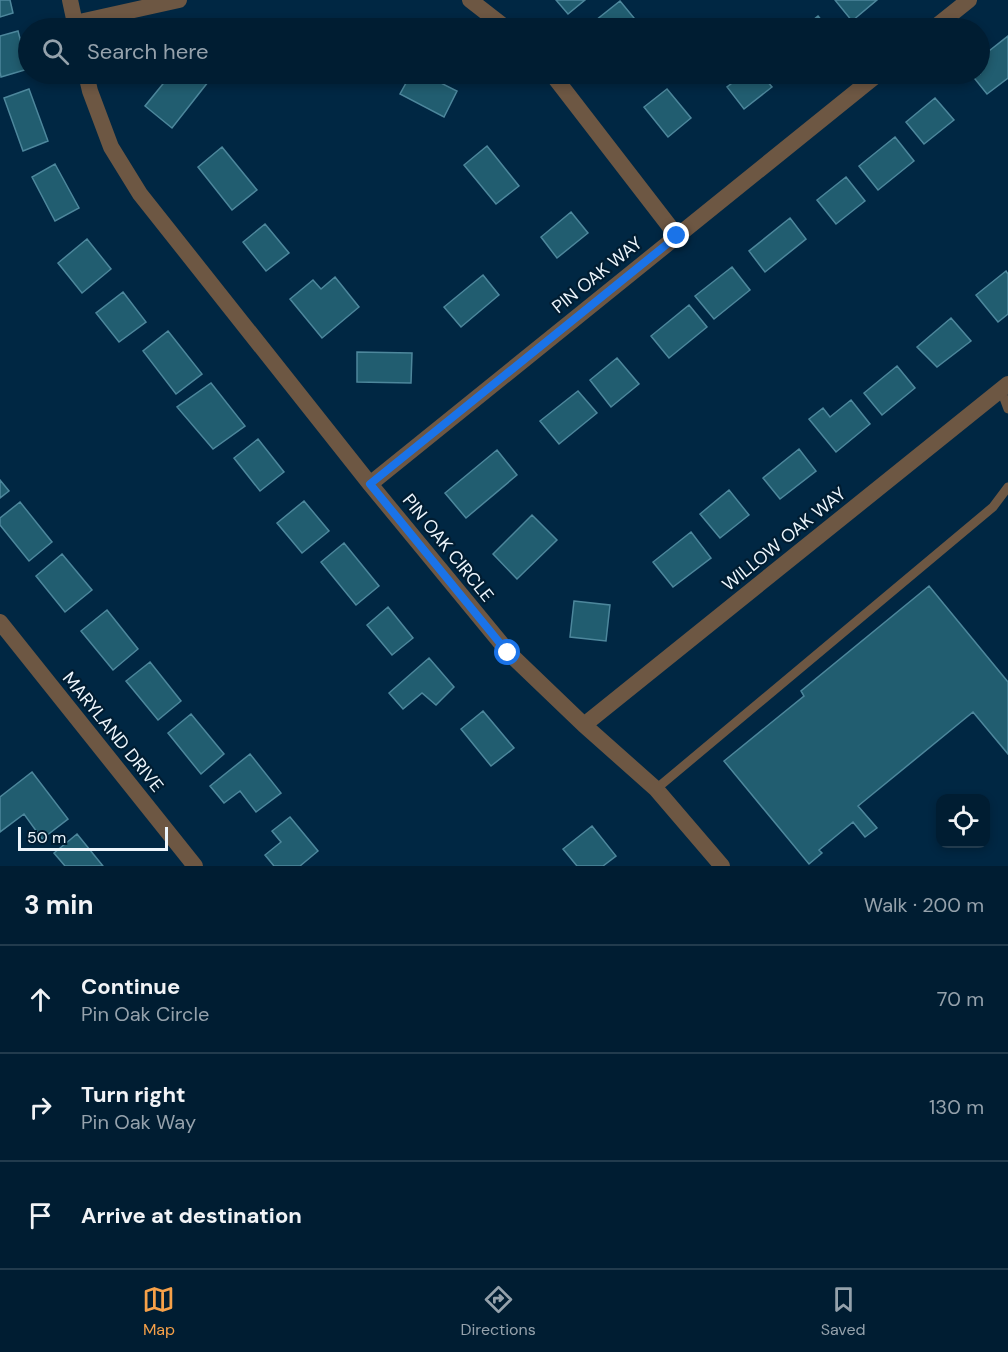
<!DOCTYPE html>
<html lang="en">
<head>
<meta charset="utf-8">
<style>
  :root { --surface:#001d32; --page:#0a263a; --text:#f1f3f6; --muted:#95a2ac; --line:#223b4d; --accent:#f7a149 }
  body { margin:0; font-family:"DM Sans",sans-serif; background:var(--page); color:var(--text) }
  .controls { position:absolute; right:18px; bottom:18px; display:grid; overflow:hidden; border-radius:12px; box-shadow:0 3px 9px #0003 }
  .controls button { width:54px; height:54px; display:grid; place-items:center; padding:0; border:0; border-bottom:2px solid var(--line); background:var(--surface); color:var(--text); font:30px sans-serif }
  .scale { position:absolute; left:18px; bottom:15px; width:150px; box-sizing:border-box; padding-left:6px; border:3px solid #ecf5fc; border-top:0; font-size:16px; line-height:21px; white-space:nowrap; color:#ecf5fc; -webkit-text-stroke:4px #001d32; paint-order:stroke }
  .stop { position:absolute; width:18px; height:18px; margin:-14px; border:4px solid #1a73e8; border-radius:50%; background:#fff }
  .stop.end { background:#1a73e8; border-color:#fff; box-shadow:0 2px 6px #0008 }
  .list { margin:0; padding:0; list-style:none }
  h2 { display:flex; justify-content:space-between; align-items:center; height:78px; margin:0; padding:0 24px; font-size:26px }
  h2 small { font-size:20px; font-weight:400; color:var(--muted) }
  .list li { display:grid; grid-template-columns:39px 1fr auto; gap:18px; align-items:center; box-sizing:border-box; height:108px; padding:0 24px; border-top:2px solid var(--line) }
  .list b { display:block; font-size:22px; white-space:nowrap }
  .list p { margin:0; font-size:20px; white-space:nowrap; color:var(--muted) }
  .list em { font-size:20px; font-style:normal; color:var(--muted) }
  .icon { flex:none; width:33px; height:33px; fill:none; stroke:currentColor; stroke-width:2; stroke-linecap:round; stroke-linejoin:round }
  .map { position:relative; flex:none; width:1008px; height:866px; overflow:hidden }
  .search { position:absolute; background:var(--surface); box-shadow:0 3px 9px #0003; left:18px; right:18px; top:18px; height:66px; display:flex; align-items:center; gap:15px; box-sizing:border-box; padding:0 21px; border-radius:33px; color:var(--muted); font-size:22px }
  .sheet { height:402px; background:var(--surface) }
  nav { display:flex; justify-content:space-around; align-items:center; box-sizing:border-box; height:84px; border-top:2px solid var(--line); background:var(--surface); font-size:16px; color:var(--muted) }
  nav a { display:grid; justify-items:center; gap:3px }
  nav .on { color:var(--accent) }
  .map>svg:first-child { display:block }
  .building { fill:#215d70; stroke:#4d879c; stroke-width:1.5 }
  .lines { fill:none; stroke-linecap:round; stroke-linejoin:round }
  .service { stroke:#6d5743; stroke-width:9 }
  .minor { stroke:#6d5743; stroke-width:16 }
  .route { stroke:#1a73e8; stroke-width:8 }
  .labels { text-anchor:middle; stroke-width:4.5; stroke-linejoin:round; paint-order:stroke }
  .street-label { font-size:18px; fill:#ecf5fc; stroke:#001d32 }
</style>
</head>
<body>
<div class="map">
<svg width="1008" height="866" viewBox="0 0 1008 866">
  <rect width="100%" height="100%" fill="#002743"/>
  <!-- building -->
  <path class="building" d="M 0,0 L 10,0 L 13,13 L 0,17 Z
    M 556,0 L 585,0 L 568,14 Z
    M 835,0 L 877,0 L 852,21 Z
    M 620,1 L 639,24 L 633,28 L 586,28 Z
    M 818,16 L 828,28 L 803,28 Z
    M 18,31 L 28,69 L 1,77 L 0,72 L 0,36 Z
    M 1008,36 L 1008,78 L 987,94 L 971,74 L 980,74 L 980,58 Z
    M 171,74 L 198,74 L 208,82 L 172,128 L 145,106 Z
    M 411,74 L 423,74 L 457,91 L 444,117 L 400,94 Z
    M 744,74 L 761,74 L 772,87 L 744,109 L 727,87 Z
    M 29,89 L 48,141 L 23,151 L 4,98 Z
    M 667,89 L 691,118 L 668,137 L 644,107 Z
    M 935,98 L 954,120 L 924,144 L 906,122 Z
    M 895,137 L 914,161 L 878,190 L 859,166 Z
    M 487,146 L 519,186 L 496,204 L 464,165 Z
    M 222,147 L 257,190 L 232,210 L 198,167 Z
    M 55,164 L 79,208 L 55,221 L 32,177 Z
    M 846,177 L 865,201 L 836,224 L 817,200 Z
    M 571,212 L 588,233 L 557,258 L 541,237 Z
    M 790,218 L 806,239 L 765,272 L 749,251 Z
    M 265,224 L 289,253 L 266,271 L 243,242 Z
    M 87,239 L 111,269 L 82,293 L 58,263 Z
    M 732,267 L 750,290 L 714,319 L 695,296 Z
    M 1006,271 L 1008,274 L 1008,314 L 998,322 L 976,295 Z
    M 483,275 L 499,295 L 461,327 L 444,307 Z
    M 335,277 L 359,307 L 322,338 L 290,299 L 313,280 L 321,289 Z
    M 123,292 L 146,322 L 119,342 L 96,313 Z
    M 689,305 L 707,327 L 669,358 L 651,336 Z
    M 951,318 L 971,341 L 937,367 L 917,347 Z
    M 168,331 L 202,374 L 176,394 L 143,351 Z
    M 357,352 L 412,353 L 411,383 L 357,382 Z
    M 617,358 L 639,384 L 611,407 L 590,380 Z
    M 897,366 L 915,388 L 882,415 L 864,393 Z
    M 211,383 L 245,426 L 213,449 L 177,407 Z
    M 578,391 L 597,413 L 559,444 L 540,421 Z
    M 851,400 L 870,424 L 836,452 L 809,419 L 823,408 L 830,417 Z
    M 258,439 L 284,472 L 260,491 L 234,458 Z
    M 799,449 L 816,471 L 780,499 L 763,478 Z
    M 497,450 L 517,475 L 466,518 L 445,493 Z
    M 0,480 L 9,491 L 0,498 Z
    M 729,490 L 749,515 L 720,538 L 700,514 Z
    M 304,501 L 329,531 L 302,553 L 277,523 Z
    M 20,502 L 52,542 L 29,561 L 0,525 L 0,518 Z
    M 532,515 L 557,540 L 517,579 L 493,554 Z
    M 691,532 L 711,558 L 673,587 L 653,562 Z
    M 344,543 L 379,586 L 356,605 L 321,562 Z
    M 62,554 L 92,590 L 65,612 L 36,576 Z
    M 929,586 L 1008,682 L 1008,754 L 973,712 L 858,806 L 877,828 L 865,837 L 853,822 L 819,850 L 822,853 L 809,864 L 724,761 L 804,696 L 801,691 Z
    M 574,601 L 610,605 L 606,641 L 570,637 Z
    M 388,607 L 413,638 L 392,655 L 367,625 Z
    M 107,610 L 138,649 L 113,670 L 81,631 Z
    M 429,658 L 454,687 L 436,705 L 422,693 L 403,709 L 389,693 Z
    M 150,662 L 181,701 L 158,720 L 126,681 Z
    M 483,711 L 514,748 L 491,766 L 461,729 Z
    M 191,714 L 224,754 L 201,774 L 168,733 Z
    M 250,754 L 281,793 L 256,812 L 240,791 L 224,803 L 210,786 Z
    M 32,772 L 68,819 L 42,839 L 24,814 L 0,832 L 0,797 Z
    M 290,817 L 318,851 L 300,866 L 274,866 L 265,855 L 281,842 L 272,831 Z
    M 592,826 L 616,856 L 603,866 L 577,866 L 563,849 Z
    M 77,834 L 103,866 L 65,866 L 54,853 Z"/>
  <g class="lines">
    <!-- service -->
    <path class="service" d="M 1001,390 L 1008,409
      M 656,789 L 993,507 L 1008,487"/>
    <!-- minor -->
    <path class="minor" d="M 70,0 L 76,28
      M 470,0 L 506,28
      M 75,23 L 179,0
      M 934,28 L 969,0
      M 86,74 L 90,91 L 111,147 L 140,194 L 370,484 L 509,653 L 584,725 L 656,789 L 722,866
      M 552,74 L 677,236
      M 370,484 L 878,74
      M 0,622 L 195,866
      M 584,725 L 1008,384"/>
  </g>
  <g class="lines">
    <!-- route -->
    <path class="route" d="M 508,653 L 370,484 L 677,236"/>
  </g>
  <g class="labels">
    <!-- street labels -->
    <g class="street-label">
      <text transform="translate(597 275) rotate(-39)" y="6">PIN OAK WAY</text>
      <text transform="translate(784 539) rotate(-39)" y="6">WILLOW OAK WAY</text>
      <text transform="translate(448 548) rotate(51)" y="6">PIN OAK CIRCLE</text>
      <text transform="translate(113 732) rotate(51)" y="6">MARYLAND DRIVE</text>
    </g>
  </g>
</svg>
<div class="controls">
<button><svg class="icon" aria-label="locate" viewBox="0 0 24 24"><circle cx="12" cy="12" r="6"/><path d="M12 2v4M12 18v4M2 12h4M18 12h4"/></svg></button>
</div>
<div class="scale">50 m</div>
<div class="stop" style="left:508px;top:653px"></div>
<div class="stop end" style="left:677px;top:236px"></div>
<div class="search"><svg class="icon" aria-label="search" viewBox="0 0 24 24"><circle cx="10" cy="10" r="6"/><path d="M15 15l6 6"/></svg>Search here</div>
</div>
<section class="sheet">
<h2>3 min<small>Walk · 200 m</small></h2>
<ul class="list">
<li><svg class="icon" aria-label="ahead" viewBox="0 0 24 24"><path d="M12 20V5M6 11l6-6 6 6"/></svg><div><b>Continue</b><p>Pin Oak Circle</p></div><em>70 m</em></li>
<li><svg class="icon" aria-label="right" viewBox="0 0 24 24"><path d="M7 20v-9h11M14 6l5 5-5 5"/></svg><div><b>Turn right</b><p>Pin Oak Way</p></div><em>130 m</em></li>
<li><svg class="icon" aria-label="arrive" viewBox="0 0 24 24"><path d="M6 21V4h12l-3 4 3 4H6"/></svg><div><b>Arrive at destination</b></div></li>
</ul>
</section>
<nav>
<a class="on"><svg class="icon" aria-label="map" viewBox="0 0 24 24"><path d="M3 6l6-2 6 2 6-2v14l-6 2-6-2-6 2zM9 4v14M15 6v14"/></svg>Map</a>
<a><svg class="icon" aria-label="directions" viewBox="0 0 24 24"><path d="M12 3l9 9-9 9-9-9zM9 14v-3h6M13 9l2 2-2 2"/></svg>Directions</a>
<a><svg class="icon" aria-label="saved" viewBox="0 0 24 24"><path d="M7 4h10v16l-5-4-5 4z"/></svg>Saved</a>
</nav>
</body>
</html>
